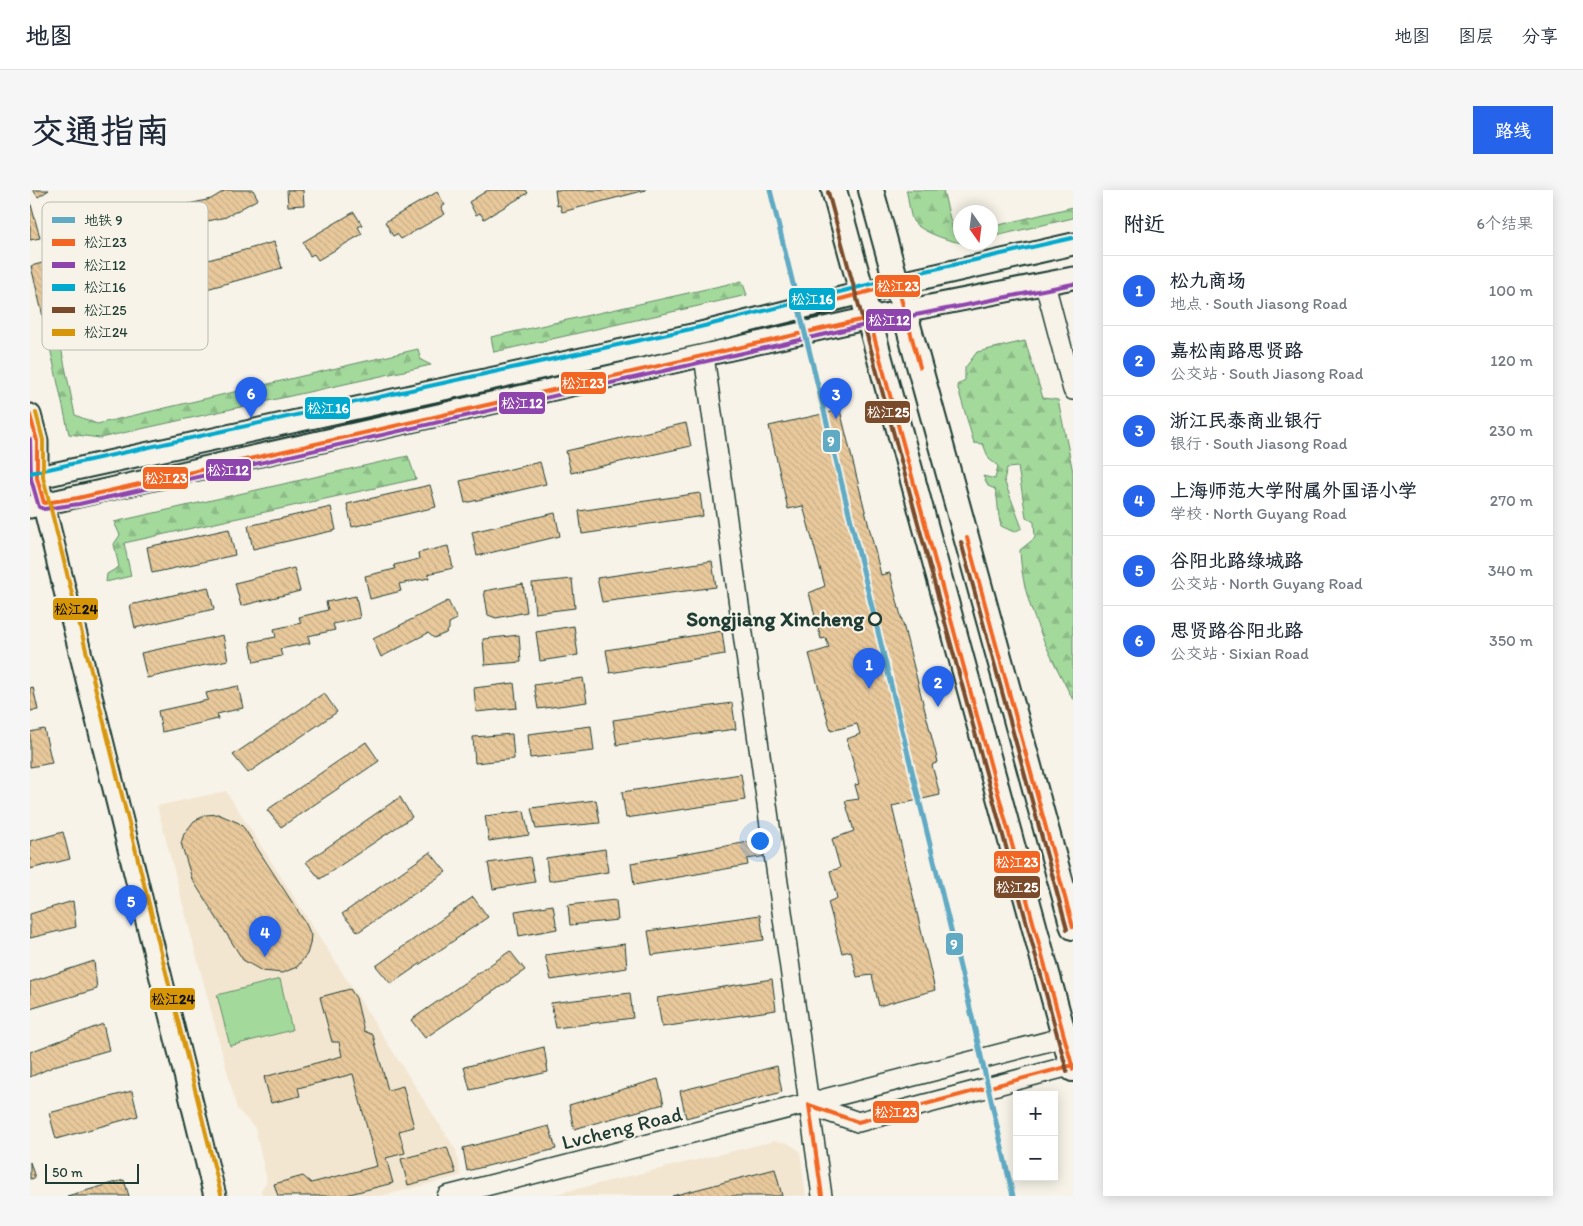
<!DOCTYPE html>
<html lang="zh">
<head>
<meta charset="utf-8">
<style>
  :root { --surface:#fff; --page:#f6f6f7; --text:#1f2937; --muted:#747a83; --line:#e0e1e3; --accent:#2563eb }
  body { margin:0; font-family:Itim,"LXGW WenKai TC",sans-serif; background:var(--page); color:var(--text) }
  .controls { position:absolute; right:15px; bottom:15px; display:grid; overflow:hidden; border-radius:0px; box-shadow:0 2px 12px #0003 }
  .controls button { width:45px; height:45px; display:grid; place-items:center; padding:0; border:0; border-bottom:1px solid var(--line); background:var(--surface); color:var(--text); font:25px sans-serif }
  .compass { position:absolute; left:923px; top:15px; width:45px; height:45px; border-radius:50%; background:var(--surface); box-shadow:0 2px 12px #0003; rotate:166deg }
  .scale { position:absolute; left:15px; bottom:12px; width:94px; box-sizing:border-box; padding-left:5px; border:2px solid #1f3d34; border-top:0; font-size:14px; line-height:18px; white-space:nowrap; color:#1f3d34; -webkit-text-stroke:4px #f7f3e8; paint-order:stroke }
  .you { position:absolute; left:729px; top:650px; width:18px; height:18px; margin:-12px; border:4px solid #fff; border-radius:50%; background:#1a73e8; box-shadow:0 0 0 8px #1a73e833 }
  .badge { display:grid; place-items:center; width:32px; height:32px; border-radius:50%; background:var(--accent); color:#fff; font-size:16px; font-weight:700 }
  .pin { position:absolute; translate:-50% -41px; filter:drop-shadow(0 1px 2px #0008) }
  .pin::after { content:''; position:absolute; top:26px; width:18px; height:15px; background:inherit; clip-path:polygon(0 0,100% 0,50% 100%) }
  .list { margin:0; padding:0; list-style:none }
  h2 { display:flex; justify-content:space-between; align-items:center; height:65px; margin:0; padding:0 20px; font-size:21px }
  h2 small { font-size:16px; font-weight:400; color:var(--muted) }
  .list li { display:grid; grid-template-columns:32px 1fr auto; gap:15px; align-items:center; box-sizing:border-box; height:70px; padding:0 20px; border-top:1px solid var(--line) }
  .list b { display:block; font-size:19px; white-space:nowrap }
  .list p { margin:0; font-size:16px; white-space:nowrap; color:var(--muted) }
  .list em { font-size:16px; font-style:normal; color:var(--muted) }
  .map { position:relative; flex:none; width:1043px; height:1006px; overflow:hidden; border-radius:0px }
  header { display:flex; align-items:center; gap:30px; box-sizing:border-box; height:70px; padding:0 25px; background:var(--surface); border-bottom:1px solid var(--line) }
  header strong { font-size:24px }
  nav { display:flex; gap:28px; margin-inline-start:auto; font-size:18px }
  .intro { display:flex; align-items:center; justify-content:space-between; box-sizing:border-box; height:120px; padding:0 30px }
  h1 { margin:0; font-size:35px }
  .button { padding:12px 22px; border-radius:0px; background:var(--accent); color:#fff; font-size:18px; font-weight:700 }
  main { display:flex; gap:30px; padding:0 30px }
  aside { flex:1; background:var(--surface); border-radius:0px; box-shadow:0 2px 12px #0003 }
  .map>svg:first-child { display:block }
  .built { fill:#f3e6d1 }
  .grass { fill:#a4d99c; stroke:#628b68 }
  .forest { fill:url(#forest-firs); stroke:#628b68 }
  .building { fill:url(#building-back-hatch); stroke:#1f3d34 }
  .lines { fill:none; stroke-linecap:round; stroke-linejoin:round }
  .tertiary-casing { stroke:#1f3d34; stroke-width:22 }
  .secondary-casing { stroke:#1f3d34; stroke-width:25 }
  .primary-casing { stroke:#1f3d34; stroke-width:28 }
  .tertiary { stroke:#f7f3e8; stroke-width:19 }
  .secondary { stroke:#f7f3e8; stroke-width:21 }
  .primary { stroke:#f7f3e8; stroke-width:24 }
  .bus-1-casing { stroke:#f7f3e8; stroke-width:8 }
  .bus-2-casing { stroke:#f7f3e8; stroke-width:8 }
  .bus-3-casing { stroke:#f7f3e8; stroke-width:8 }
  .bus-4-casing { stroke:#f7f3e8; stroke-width:8 }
  .bus-5-casing { stroke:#f7f3e8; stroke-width:8 }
  .bus-1 { stroke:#f26522; stroke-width:4 }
  .bus-2 { stroke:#8e44ad; stroke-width:4 }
  .bus-3 { stroke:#00a9ce; stroke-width:4 }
  .bus-4 { stroke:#7a4b2a; stroke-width:4 }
  .bus-5 { stroke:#d79608; stroke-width:4 }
  .metro-1-casing { stroke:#f7f3e8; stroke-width:9 }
  .metro-1 { stroke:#61aac4; stroke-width:5 }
  .stop-dot { fill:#f7f3e8; stroke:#1f3d34; stroke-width:2.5 }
  .labels { text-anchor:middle; stroke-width:4; stroke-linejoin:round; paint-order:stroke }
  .stop-label { font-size:21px; font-weight:bold; fill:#1f3d34; stroke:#f7f3e8; text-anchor:end }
  .street-label { font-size:21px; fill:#1f3d34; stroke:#f7f3e8 }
  .key { fill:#f7f3e8; stroke:#b6bcb2; stroke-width:1 }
  .key-label { font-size:14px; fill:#1f3d34 }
  .line-badge { stroke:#f7f3e8; stroke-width:2 }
  .badge-label { font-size:14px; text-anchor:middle; font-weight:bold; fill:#fff }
  .pale-badge-label { font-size:14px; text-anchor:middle; font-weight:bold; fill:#111 }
</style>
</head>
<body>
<header>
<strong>地图</strong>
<nav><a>地图</a><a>图层</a><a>分享</a></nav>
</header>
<div class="intro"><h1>交通指南</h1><a class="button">路线</a></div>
<main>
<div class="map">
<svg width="1043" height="1006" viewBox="0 0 1043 1006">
  <defs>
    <pattern id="forest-firs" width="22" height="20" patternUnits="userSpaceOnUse" patternTransform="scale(1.25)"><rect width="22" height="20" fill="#a4d99c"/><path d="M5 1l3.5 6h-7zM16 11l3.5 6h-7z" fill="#8dbb87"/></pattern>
    <pattern id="building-back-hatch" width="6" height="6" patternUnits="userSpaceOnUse" patternTransform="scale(1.25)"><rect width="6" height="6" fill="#e9c99c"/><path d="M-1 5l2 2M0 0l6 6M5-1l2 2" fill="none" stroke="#c7ae87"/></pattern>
  </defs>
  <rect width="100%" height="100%" fill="#f7f3e8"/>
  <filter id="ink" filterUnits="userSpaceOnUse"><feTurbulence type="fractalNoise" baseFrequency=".02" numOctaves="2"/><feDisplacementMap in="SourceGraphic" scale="10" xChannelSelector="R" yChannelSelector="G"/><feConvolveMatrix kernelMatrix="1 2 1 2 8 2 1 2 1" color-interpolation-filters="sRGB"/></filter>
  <g filter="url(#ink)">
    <!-- built -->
    <path class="built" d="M 196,601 L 426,960 L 431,986 L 351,1006 L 232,1006 L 231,1000 L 237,991 L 225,938 L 207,919 L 127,616 Z
      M 744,951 L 758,953 L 770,961 L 776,1006 L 518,1006 Z"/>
    <!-- grass -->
    <path class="grass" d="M 250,789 L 262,840 L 200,856 L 187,805 Z"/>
    <!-- forest -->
    <path class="forest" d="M 876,0 L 913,0 L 924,45 L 930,44 L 931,52 L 939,53 C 928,55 890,42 883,31 C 879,23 879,9 876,0 Z
      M 1043,17 L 1043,28 L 961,47 L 961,37 Z
      M 712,91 L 717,105 L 464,162 L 461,147 Z
      M 26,133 L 45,225 L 67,234 L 388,159 L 391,170 L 401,175 L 70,248 L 39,244 L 15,135 Z
      M 995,151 L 1013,208 L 1028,210 L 1043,282 L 1043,510 C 1019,462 992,415 990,360 L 1005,348 L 1004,332 L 996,327 L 988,277 L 977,278 L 974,290 L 992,338 L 984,342 L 971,336 C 967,322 969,312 965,299 L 958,296 L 953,286 L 965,289 L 968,276 L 959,269 L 953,254 L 944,253 L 927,195 L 935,190 L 935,178 L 947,162 Z
      M 378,266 L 386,289 L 94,353 L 101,386 L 76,392 L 77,384 L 89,377 L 84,354 L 90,345 L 84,332 Z"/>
    <!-- building -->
    <path class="building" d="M 3,0 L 19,0 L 8,7 Z
      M 196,0 L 223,0 L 228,9 L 196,27 L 93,50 L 88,30 L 181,9 Z
      M 257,0 L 273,0 L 274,15 L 258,16 Z
      M 458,0 L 496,0 L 498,3 L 454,29 L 450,23 L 446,25 L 439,12 Z
      M 525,0 L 616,0 L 532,22 L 530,15 L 527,16 Z
      M 407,2 L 415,15 L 411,17 L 415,24 L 371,49 L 367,44 L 363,46 L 355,32 Z
      M 0,11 L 10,48 L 0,50 Z
      M 324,22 L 332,35 L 328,37 L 332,44 L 288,70 L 284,64 L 280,66 L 273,52 Z
      M 244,52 L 252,78 L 119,115 L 112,88 Z
      M 16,72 L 31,132 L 15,135 L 1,76 Z
      M 810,220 L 851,385 L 860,383 L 908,572 L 902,575 L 910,605 L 862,616 L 905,800 L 849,816 L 842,785 L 827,787 L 821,761 L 812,763 L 798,712 L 807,708 L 800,681 L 810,678 L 802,649 L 824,641 L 815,611 L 829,609 L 825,595 L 829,594 L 817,549 L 830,544 L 827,534 L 801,541 L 779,464 L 799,458 L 796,448 L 791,449 L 779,403 L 795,396 L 773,316 L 758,319 L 739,236 Z
      M 656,233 L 661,256 L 541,283 L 536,261 Z
      M 510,272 L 516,294 L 435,313 L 430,291 Z
      M 400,295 L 406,317 L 322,337 L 317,314 Z
      M 670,303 L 673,326 L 552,344 L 549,321 Z
      M 301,317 L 306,340 L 223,359 L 218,336 Z
      M 525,323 L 530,346 L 447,366 L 442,342 Z
      M 199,339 L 205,365 L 122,383 L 117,357 Z
      M 418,356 L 423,378 L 398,384 L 399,388 L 369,394 L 371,401 L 340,409 L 335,386 L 365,379 L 364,375 L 389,369 L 388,363 Z
      M 682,371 L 686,397 L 572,412 L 567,388 Z
      M 264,378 L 270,401 L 211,416 L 205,393 Z
      M 542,389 L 545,418 L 505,423 L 502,393 Z
      M 493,394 L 497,422 L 466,428 L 458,425 L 454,401 Z
      M 178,397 L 184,419 L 105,438 L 100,415 Z
      M 326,406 L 330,428 L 303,434 L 305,440 L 278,446 L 280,453 L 250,459 L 252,466 L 224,472 L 220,452 L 246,447 L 244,439 L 271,433 L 269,427 L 298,420 L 296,412 Z
      M 418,411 L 427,429 L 419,433 L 419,439 L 416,443 L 404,448 L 398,443 L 351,467 L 343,449 Z
      M 544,436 L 548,465 L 510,471 L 506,442 Z
      M 692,441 L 695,464 L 580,483 L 576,460 Z
      M 193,445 L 198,470 L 117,488 L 111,463 Z
      M 489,445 L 491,472 L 455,475 L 453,449 Z
      M 553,488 L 557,512 L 508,519 L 504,495 Z
      M 484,493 L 487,518 L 446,522 L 444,498 Z
      M 208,496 L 213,518 L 187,524 L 188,529 L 132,542 L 128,521 L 178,510 L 176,503 Z
      M 3,497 L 8,520 L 0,521 L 0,498 Z
      M 294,503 L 307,522 L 218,583 L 203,565 Z
      M 702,513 L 706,539 L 587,555 L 583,530 Z
      M 561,536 L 564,561 L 500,568 L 498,544 Z
      M 14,539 L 22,573 L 0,577 L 0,542 Z
      M 482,544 L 484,569 L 445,573 L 443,547 Z
      M 336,552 L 349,571 L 251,637 L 237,620 Z
      M 711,584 L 715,610 L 596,628 L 592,602 Z
      M 370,607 L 382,627 L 290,689 L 276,672 Z
      M 566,610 L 570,633 L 506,639 L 501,618 Z
      M 494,621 L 499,645 L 459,651 L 455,626 Z
      M 188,624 L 209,633 L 214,638 L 275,732 L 281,745 L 280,754 L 277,764 L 267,777 L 252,783 L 243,782 L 232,781 L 213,770 L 162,689 L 151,653 L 154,644 L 164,631 L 176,625 Z
      M 33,642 L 40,669 L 0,679 L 0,651 Z
      M 735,649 L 737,666 L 717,669 L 718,675 L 604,695 L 601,673 Z
      M 575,659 L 578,682 L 519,691 L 516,668 Z
      M 400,662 L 416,682 L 328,742 L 312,724 Z
      M 500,667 L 505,692 L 463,699 L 458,673 Z
      M 443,707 L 458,727 L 361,794 L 346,776 Z
      M 586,710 L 588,730 L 540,735 L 538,715 Z
      M 43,711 L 46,737 L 0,748 L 0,724 Z
      M 523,715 L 527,739 L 489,746 L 485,721 Z
      M 730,725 L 734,750 L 622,765 L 618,741 Z
      M 595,754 L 597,778 L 521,790 L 515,765 Z
      M 480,761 L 495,780 L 395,848 L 381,830 Z
      M 64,771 L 67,799 L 0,819 L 0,792 Z
      M 742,789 L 746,820 L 632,837 L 627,808 Z
      M 320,799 L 326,808 L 334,841 L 343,845 L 358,900 L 373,896 L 384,937 L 369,941 L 375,963 L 356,968 L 363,993 L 312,1006 L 248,1006 L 244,994 L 273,986 L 281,993 L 347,976 L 323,884 L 268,898 L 270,906 L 241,913 L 234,887 L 312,866 L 309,852 L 302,852 L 290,807 Z
      M 600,803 L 603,828 L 526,838 L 521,813 Z
      M 73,834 L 79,860 L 27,875 L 0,887 L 0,862 Z
      M 514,857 L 518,882 L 440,900 L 434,877 Z
      M 747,876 L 752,902 L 656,928 L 650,901 Z
      M 628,889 L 634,914 L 544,939 L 539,915 Z
      M 102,901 L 108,926 L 26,949 L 19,923 Z
      M 519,936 L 526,959 L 437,981 L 433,958 Z
      M 417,957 L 426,983 L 378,995 L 371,969 Z
      M 0,972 L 5,988 L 0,989 Z
      M 745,979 L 752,1006 L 642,1006 Z
      M 94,990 L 99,1006 L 37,1006 Z"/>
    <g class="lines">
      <defs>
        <path id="tertiary" d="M 1015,94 L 1043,200
          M 674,166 L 792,1006
          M 779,915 L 828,932 L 1043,875
          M 417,1006 L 1043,845"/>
        <path id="secondary" d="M 0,225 L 7,251 L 7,288 L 185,1006
          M 0,289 L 671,143 L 867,94 L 1043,54
          M 0,317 L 839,128 L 1043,88"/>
        <path id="primary" d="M 804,0 L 1043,879
          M 841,0 L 1043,737"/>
      </defs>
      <!-- tertiary casing -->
      <use href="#tertiary" class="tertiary-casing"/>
      <!-- secondary casing -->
      <use href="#secondary" class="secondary-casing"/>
      <!-- primary casing -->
      <use href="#primary" class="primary-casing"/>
      <!-- tertiary -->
      <use href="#tertiary" class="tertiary"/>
      <!-- secondary -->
      <use href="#secondary" class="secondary"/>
      <!-- primary -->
      <use href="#primary" class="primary"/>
      <defs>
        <path id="bus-1" d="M 788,115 L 867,94 L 890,177
          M 0,225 L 7,251 L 7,288 L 14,313 L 48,308 L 839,128 L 1043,879
          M 937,348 L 1043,737
          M 792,1006 L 779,915 L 828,932 L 1043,875"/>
        <path id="bus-2" d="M 0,249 L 1,289 L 9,317 L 14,319 L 49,314 L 840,134 L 1043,94"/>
        <path id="bus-3" d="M 0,283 L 670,137 L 865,88 L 1042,48"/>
        <path id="bus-4" d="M 798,2 L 1037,881
          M 931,352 L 1037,739"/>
        <path id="bus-5" d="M 6,223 L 13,250 L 13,287 L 191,1004"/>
      </defs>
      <!-- bus-1 casing -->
      <use href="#bus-1" class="bus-1-casing"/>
      <!-- bus-2 casing -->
      <use href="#bus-2" class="bus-2-casing"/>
      <!-- bus-3 casing -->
      <use href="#bus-3" class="bus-3-casing"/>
      <!-- bus-4 casing -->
      <use href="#bus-4" class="bus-4-casing"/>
      <!-- bus-5 casing -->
      <use href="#bus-5" class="bus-5-casing"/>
      <!-- bus-1 -->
      <use href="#bus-1" class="bus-1"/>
      <!-- bus-2 -->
      <use href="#bus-2" class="bus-2"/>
      <!-- bus-3 -->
      <use href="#bus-3" class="bus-3"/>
      <!-- bus-4 -->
      <use href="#bus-4" class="bus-4"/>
      <!-- bus-5 -->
      <use href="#bus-5" class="bus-5"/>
      <defs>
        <path id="metro-1" d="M 740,0 L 939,814 L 983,1006"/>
      </defs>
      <!-- metro-1 casing -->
      <use href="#metro-1" class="metro-1-casing"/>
      <!-- metro-1 -->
      <use href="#metro-1" class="metro-1"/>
    </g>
  </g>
  <!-- markers -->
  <circle class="stop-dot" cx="845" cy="429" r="6"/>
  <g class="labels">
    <!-- stop labels -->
    <g class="stop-label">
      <text x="834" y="436">Songjiang Xincheng</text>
    </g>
    <!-- street labels -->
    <g class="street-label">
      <text transform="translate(592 938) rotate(-14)" y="7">Lvcheng Road</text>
    </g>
  </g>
  <!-- legend -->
  <rect x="12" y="12" width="166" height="148" rx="8" class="key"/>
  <rect x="22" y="27" width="23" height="6" fill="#61aac4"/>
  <rect x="22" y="49" width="23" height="7" fill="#f26522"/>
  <rect x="22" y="72" width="23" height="6" fill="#8e44ad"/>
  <rect x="22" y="94" width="23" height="7" fill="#00a9ce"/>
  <rect x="22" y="117" width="23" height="6" fill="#7a4b2a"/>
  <rect x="22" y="139" width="23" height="7" fill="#d79608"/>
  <g class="key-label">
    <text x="54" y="35">地铁 9</text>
    <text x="54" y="57">松江23</text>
    <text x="54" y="80">松江12</text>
    <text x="54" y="102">松江16</text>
    <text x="54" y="125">松江25</text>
    <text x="54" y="147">松江24</text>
  </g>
  <g class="line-badge">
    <rect x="844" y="84" width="47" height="24" rx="5" fill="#f26522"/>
    <rect x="758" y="97" width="48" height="24" rx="5" fill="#00a9ce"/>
    <rect x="835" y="118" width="47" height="24" rx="5" fill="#8e44ad"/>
    <rect x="530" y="181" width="47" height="24" rx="5" fill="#f26522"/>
    <rect x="468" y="201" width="48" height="24" rx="5" fill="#8e44ad"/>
    <rect x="274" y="206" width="47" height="24" rx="5" fill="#00a9ce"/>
    <rect x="834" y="210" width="47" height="24" rx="5" fill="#7a4b2a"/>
    <rect x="792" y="239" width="19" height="24" rx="5" fill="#61aac4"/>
    <rect x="175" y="268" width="47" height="24" rx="5" fill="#8e44ad"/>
    <rect x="112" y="276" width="47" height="24" rx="5" fill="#f26522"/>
    <rect x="22" y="407" width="47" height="24" rx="5" fill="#d79608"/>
    <rect x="963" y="660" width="48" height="24" rx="5" fill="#f26522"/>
    <rect x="963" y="685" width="48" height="24" rx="5" fill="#7a4b2a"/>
    <rect x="915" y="742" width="19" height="24" rx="5" fill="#61aac4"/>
    <rect x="119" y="797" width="47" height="24" rx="5" fill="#d79608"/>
    <rect x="842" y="910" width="48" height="24" rx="5" fill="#f26522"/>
  </g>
  <g class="badge-label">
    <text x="868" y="101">松江23</text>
    <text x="782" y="114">松江16</text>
    <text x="859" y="135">松江12</text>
    <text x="553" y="198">松江23</text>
    <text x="492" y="218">松江12</text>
    <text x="298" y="223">松江16</text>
    <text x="858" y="227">松江25</text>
    <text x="801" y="256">9</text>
    <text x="198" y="285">松江12</text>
    <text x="136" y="293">松江23</text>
    <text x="987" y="677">松江23</text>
    <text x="987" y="702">松江25</text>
    <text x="924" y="759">9</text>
    <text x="866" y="927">松江23</text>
  </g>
  <g class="pale-badge-label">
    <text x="46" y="424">松江24</text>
    <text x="143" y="814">松江24</text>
  </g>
</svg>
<div class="controls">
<button>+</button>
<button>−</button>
</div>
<svg class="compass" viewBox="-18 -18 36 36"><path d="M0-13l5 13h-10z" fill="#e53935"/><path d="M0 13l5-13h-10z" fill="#747a83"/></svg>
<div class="scale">50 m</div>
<div class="you"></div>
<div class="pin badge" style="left:839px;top:499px">1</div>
<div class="pin badge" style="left:908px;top:517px">2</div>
<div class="pin badge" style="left:806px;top:229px">3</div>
<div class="pin badge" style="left:235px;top:767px">4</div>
<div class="pin badge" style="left:101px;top:736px">5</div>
<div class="pin badge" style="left:221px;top:228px">6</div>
</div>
<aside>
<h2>附近<small>6个结果</small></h2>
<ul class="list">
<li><span class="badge">1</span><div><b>松九商场</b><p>地点 · South Jiasong Road</p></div><em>100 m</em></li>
<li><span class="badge">2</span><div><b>嘉松南路思贤路</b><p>公交站 · South Jiasong Road</p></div><em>120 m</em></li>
<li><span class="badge">3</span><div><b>浙江民泰商业银行</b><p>银行 · South Jiasong Road</p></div><em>230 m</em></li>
<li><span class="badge">4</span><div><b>上海师范大学附属外国语小学</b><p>学校 · North Guyang Road</p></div><em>270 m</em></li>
<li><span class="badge">5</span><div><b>谷阳北路绿城路</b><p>公交站 · North Guyang Road</p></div><em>340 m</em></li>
<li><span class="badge">6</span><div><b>思贤路谷阳北路</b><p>公交站 · Sixian Road</p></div><em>350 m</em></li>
</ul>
</aside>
</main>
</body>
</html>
